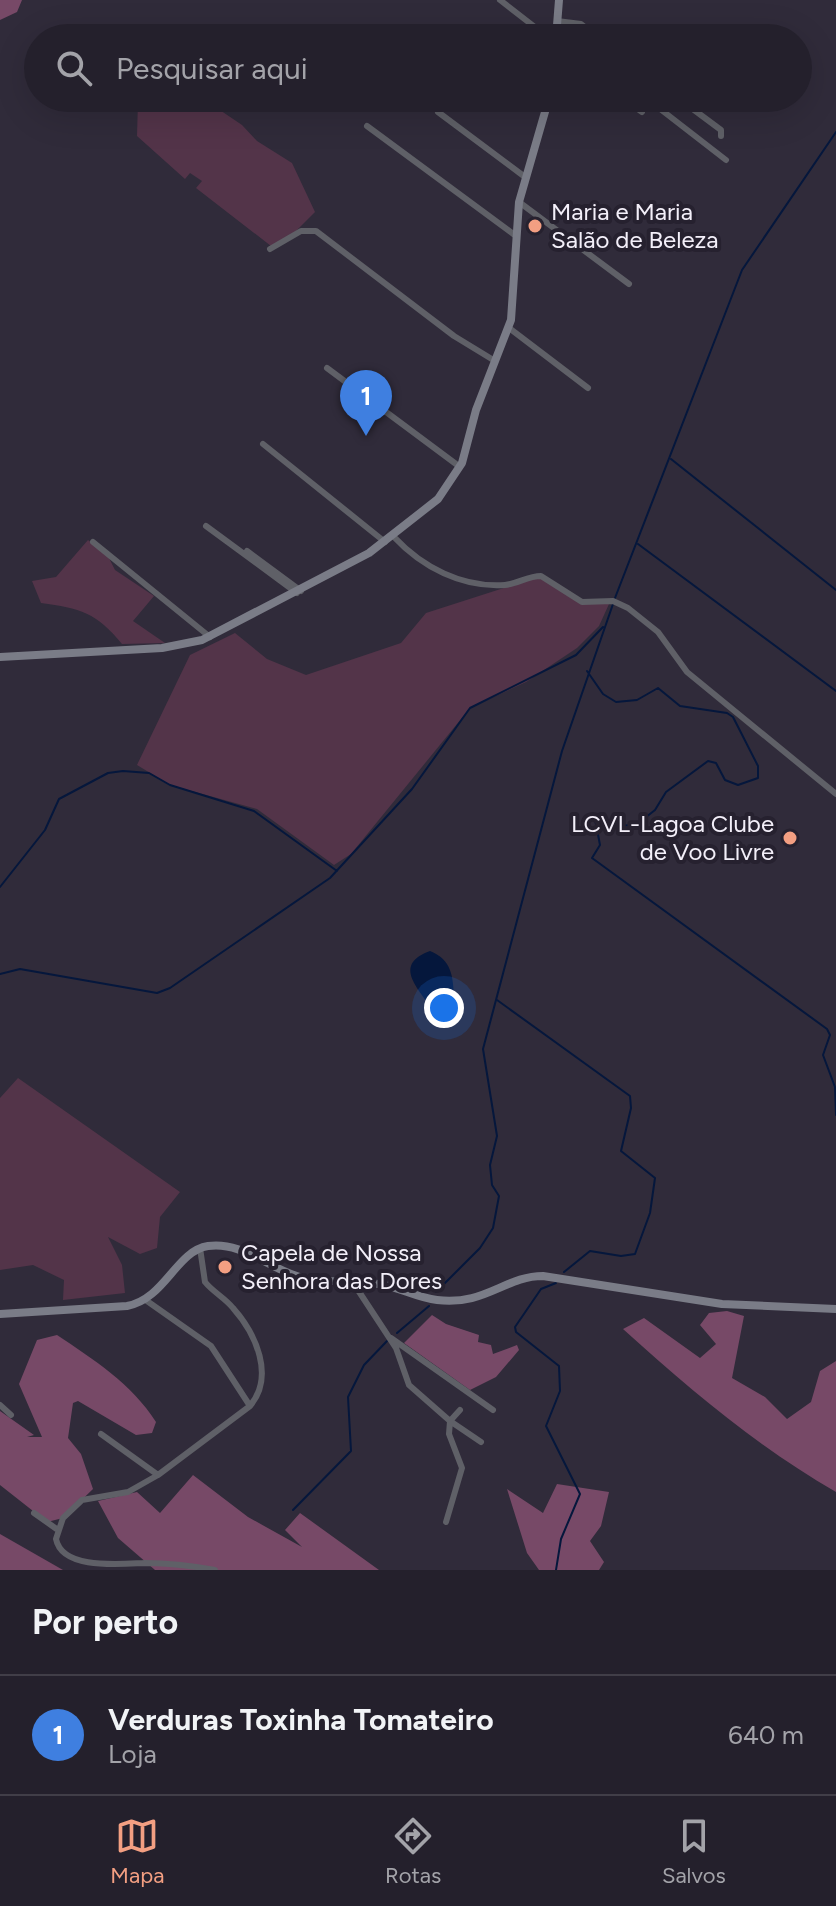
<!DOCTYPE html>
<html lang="pt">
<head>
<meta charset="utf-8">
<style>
  :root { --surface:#24202c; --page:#2c2834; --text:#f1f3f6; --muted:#a3a3a9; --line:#413e48; --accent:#f39f82 }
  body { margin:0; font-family:Figtree,sans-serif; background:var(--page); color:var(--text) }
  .you { position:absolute; left:444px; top:1008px; width:28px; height:28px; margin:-20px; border:6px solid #fff; border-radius:50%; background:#1a73e8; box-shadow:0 0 0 12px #1a73e833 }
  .badge { display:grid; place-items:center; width:52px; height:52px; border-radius:50%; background:var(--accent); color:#fff; font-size:26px; font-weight:700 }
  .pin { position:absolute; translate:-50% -66px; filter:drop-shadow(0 2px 4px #0008) }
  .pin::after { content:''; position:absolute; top:42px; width:28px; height:24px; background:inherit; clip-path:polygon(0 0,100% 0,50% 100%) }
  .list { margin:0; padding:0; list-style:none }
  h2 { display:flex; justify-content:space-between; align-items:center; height:104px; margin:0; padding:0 32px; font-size:34px }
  h2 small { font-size:26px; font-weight:400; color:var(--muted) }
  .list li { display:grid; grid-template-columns:52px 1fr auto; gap:24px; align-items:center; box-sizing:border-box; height:120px; padding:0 32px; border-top:2px solid var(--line) }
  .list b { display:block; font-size:30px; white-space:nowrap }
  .list p { margin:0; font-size:26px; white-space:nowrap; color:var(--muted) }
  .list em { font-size:26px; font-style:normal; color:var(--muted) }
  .icon { flex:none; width:44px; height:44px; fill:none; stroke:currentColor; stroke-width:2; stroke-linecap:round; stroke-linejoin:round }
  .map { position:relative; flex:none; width:836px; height:1570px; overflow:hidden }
  .search { position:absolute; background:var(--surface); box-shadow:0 8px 32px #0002; left:24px; right:24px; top:24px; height:88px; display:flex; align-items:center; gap:20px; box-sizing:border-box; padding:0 28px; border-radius:44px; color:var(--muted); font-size:30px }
  .sheet { height:224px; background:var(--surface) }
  nav { display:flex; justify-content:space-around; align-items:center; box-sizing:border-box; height:112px; border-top:2px solid var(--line); background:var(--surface); font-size:22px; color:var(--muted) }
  nav a { display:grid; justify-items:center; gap:4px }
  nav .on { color:var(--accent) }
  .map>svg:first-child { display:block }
  .green { fill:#533449 }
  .forest { fill:#774967 }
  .water { fill:#05173c }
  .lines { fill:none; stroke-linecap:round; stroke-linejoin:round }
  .stream { stroke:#05173c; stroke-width:2 }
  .street { stroke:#5f6067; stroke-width:6 }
  .secondary { stroke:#7a7c87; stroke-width:8 }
  .poi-dot { fill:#f39f82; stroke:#26212f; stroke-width:3 }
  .labels { text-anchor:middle; stroke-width:8; stroke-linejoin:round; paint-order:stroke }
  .poi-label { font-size:24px; fill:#f3eff9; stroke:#26212f; text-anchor:start }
</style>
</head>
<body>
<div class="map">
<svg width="836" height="1570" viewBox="0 0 836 1570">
  <rect width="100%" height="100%" fill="#302b3a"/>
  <!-- green -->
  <path class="green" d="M 152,98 L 202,98 L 242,125 L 257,141 L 292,163 L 315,212 L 291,236 L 271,246 L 196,188 L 202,181 L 190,173 L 185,179 L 137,136 L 138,101 Z
    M 88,540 L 108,556 L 115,570 L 154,596 L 133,621 L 165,643 L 122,644 C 97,613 80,608 41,603 L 32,581 L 56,577 Z
    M 541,576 L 576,599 L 609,604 L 599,626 L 577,648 L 526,682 L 470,708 L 351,854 L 334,865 L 257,809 L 170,785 L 137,765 L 190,655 L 235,633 L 267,659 L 306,675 L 401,643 L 426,613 Z
    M 18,1078 L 180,1192 L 160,1217 L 157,1248 L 140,1254 L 108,1237 L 122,1265 L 125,1293 L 63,1300 L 64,1280 L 33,1265 L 0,1270 L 0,1098 Z"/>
  <!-- forest -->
  <path class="forest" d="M 0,0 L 22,0 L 17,12 L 0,20 Z
    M 727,1311 L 744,1316 L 732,1378 L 765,1397 L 787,1419 L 811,1402 L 820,1371 L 836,1361 L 836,1492 C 755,1445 692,1391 623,1329 L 644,1318 L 700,1358 L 716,1344 L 700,1325 L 709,1313 Z
    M 432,1315 L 446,1324 L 479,1335 L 478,1342 L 491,1345 L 493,1354 L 517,1345 L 519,1350 L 496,1377 L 470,1390 L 404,1343 Z
    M 57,1335 C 93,1359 132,1384 156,1422 L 152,1433 L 136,1435 L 78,1401 L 73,1403 L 68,1438 L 81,1454 L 93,1489 L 63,1518 L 47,1522 L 0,1485 L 0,1411 L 34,1435 L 27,1437 L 42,1437 L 19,1384 L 37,1340 Z
    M 193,1475 L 248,1517 L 302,1547 L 285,1530 L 300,1513 L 379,1570 L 155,1570 L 118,1538 L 98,1501 L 137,1492 L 160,1513 Z
    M 557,1484 L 609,1492 L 601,1526 L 590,1541 L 604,1562 L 599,1570 L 539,1570 L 527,1553 L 507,1489 L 543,1513 Z
    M 0,1534 L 63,1570 L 0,1570 Z"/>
  <!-- water -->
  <path class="water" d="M 430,951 C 452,960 453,976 454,998 L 446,1008 L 430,1006 C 416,986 394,964 430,951 Z"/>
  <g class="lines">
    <!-- stream -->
    <path class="stream" d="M 671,459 L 836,590
      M 638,544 L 836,691
      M 615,598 L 742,270 L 836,132
      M 587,671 L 603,694 L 616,702 L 637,700 L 658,688 L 680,706 L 727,713 L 733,717 L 758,766 L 758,778 L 738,785 L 725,780 L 716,763 L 708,761 L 666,792 L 655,810 L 636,825 L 613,826 L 595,819 L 600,845 L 592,858 L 827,1029 L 830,1035 L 823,1055 L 835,1087 L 836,1115
      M 0,887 L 45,830 L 59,799 L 108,773 L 123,771 L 149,773 L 170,785 L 254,811 L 337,871
      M 0,974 L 20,969 L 157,993 L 170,988 L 330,878 L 412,789 L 470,708 L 576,655 L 603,627
      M 497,1000 L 630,1096 L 631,1108 L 621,1151 L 655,1178 L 650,1213 L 635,1254 L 621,1256 L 590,1251 L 564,1272
      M 556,1283 L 541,1289 L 515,1327 L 516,1332 L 559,1366 L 560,1391 L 546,1426 L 580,1494 L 561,1539 L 556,1570
      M 436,1292 L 480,1248 L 493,1228 L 499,1196 L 492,1185 L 490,1165 L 497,1136 L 483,1049 L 562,751 L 613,604
      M 397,1333 L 429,1306
      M 293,1510 L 351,1451 L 348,1397 L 364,1365 L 387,1341"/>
    <!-- street -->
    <path class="street" d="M 500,0 L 549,38
      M 557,21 L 581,24 L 599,38
      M 556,32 L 568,38
      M 623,98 L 642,112
      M 646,98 L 726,160
      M 678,98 L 721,130 L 721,136
      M 438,112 L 525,177
      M 367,126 L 516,236
      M 519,202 L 629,284
      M 270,249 L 301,231 L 316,231 L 454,336 L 495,361
      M 509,328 L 588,388
      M 327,368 L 460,467
      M 263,444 L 385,542
      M 206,526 L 297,593
      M 394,537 C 422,567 462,588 505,585 C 517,584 528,576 541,576 L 582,602 L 613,601 L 628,608 L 658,632 L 687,672 L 836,794
      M 93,542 L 210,637
      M 247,551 L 301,591
      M 200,1248 L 205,1282 C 213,1292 225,1298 233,1308 C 256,1334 275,1376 250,1406 L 158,1475 L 128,1492 L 82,1500 L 63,1518 L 56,1539 C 62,1570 119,1564 145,1563 C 167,1563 193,1566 215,1570
      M 352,1281 L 396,1348 L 409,1385 L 450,1421 L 449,1434 L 462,1468 L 446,1522
      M 147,1301 L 211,1346 L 250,1406
      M 391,1338 L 493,1410
      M 0,1405 L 11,1415
      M 460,1410 L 450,1421 L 481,1442
      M 101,1434 L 158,1475
      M 34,1513 L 58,1530"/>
    <!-- secondary -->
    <path class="secondary" d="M 556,38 L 559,0
      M 0,657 L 162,648 L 202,640 L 369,553 L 438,499 L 462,463 L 476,410 L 511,320 L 519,202 L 549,98
      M 0,1314 L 127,1306 C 165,1299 176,1251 208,1246 C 242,1241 269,1269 300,1277 C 324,1283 353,1281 379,1284 C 399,1287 417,1298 437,1300 C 485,1306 505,1276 543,1276 L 722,1304 L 836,1309"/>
  </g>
  <!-- markers -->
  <g class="poi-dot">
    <circle cx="535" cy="226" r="8"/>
    <circle cx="790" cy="838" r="8"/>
    <circle cx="225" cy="1267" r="8"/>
  </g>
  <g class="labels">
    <!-- poi labels -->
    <g class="poi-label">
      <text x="551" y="220">Maria e Maria<tspan x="551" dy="28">Salão de Beleza</tspan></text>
      <text x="774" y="832" text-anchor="end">LCVL-Lagoa Clube<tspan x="774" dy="28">de Voo Livre</tspan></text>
      <text x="241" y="1261">Capela de Nossa<tspan x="241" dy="28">Senhora das Dores</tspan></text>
    </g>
  </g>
</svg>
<div class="you"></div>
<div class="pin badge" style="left:366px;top:436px;background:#3f7fe0">1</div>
<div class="search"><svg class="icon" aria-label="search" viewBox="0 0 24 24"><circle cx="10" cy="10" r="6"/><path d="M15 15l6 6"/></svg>Pesquisar aqui</div>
</div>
<section class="sheet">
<h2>Por perto<small></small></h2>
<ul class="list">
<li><span class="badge" style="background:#3f7fe0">1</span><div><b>Verduras Toxinha Tomateiro</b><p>Loja</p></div><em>640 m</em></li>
</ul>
</section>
<nav>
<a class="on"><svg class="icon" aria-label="map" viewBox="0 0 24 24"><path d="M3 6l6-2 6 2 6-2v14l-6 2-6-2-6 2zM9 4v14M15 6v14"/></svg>Mapa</a>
<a><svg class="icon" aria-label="directions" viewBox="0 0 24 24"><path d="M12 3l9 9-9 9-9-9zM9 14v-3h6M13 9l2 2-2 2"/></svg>Rotas</a>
<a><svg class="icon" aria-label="saved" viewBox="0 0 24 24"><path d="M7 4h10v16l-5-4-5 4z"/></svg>Salvos</a>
</nav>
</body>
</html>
